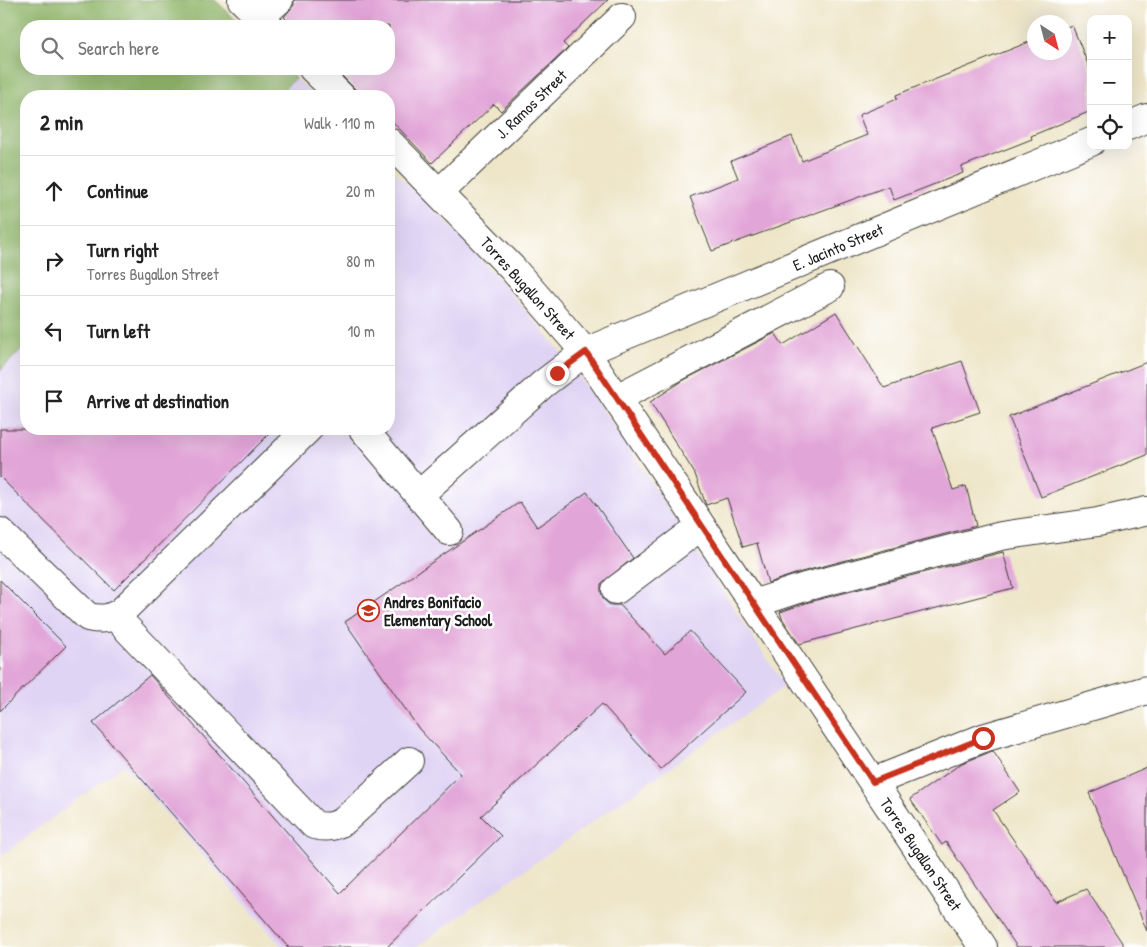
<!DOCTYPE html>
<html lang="en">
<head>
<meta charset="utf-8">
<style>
  :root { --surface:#fff; --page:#f6f6f6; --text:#222; --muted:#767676; --line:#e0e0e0 }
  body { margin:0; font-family:"Patrick Hand",sans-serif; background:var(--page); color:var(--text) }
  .controls { position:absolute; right:15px; top:15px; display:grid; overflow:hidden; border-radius:10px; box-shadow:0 5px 20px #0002 }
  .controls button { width:45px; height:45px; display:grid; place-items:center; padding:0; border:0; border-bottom:1px solid var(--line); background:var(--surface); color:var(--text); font:25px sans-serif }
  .compass { position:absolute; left:1027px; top:15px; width:45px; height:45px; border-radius:50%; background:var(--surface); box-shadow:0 5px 20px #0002; rotate:144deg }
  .stop { position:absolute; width:15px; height:15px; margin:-11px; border:4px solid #c8321e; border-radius:50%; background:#fff }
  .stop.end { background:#c8321e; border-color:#fff; box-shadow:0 1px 5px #0008 }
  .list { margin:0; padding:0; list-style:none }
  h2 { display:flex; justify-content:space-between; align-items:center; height:65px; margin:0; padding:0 20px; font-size:21px }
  h2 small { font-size:16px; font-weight:400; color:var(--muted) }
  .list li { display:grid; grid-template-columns:32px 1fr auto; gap:15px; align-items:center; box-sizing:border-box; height:70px; padding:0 20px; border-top:1px solid var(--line) }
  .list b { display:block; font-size:19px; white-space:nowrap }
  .list p { margin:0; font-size:16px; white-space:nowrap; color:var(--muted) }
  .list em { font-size:16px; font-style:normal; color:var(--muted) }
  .icon { flex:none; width:28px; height:28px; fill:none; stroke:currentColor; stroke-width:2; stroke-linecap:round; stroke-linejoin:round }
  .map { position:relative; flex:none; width:1147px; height:947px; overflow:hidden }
  .search { position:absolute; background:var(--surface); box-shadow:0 5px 20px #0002; left:20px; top:20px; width:375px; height:55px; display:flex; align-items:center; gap:12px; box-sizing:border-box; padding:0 18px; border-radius:20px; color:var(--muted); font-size:19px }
  .panel { position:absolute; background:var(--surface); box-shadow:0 5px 20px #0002; left:20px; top:90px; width:375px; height:345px; border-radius:20px }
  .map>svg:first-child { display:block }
  .built { fill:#e0d4f4 }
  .forest { fill:#92b76c; stroke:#576a44 }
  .building { fill:#e2a5d8 }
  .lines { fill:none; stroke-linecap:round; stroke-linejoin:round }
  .minor-casing { stroke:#3c3a36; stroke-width:30 }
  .minor { stroke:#fff; stroke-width:28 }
  .route { stroke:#c8321e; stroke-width:6 }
  .labels { text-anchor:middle; stroke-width:5; stroke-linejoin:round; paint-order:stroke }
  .street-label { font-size:16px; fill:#1c1c1c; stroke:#fff }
  .poi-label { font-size:16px; font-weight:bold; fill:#1c1c1c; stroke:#fff; text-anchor:start }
</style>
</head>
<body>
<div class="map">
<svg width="1147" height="947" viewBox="0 0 1147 947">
  <rect width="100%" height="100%" fill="#fff"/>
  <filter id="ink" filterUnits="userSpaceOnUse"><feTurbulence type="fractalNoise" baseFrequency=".02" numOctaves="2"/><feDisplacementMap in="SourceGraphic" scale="10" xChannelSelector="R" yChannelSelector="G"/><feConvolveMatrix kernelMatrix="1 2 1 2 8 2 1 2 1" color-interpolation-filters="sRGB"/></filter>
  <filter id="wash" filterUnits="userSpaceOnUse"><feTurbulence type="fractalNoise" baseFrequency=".0096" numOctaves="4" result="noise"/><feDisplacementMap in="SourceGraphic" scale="20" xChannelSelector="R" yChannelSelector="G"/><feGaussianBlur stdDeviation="1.12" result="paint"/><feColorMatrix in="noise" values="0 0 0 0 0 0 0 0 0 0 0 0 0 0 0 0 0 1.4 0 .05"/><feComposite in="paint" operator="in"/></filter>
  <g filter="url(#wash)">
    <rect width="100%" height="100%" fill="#efe6c9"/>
    <!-- built -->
    <path class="built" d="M 295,78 L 315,96 L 277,96 Z
      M 389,167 L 447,222 L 503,284 L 564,356 L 610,420 L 785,686 L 416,947 L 282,947 L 124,765 L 1,856 L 0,371 L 26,345 L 26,429 L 389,429 Z"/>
    <!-- forest -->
    <path class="forest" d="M 0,0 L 215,0 L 242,26 L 26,26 L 26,69 L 286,69 L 295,78 L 277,96 L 26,96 L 26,345 L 0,371 Z"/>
    <g id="blocks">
      <!-- building -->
      <path class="building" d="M 294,0 L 608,0 L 563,43 L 568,48 L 523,90 L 501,111 L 494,104 L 432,163 L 389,118 L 389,96 L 362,96 L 335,69 L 389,69 L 389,26 L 293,26 L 284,17 L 294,5 Z
        M 1072,25 L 1091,72 L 1091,111 L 1031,136 L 1032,139 L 961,167 L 963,173 L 894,200 L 889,186 L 712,251 L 690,197 L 738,178 L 731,161 L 792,136 L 802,161 L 867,135 L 859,115 L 897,99 L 896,95 L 1034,40 L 1034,52 L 1064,52 L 1064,28 Z
        M 836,312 L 884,388 L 962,361 L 980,412 L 932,428 L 953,490 L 966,486 L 976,526 L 801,572 L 768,583 L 757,543 L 743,547 L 727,498 L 706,505 L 695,474 L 650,402 L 684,380 L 775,333 L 783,345 Z
        M 1147,362 L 1147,455 L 1041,497 L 1009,417 Z
        M 0,429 L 274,429 L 114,590 L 0,477 Z
        M 587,492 L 633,558 L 601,584 L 601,592 L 604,600 L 610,605 L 620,605 L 665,654 L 690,631 L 746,692 L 661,769 L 602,704 L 481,816 L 501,836 L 387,947 L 288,947 L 93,723 L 150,675 L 340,893 L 461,774 L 419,729 L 345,622 L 520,502 L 537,527 Z
        M 1003,552 L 1013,588 L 799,644 L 782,618 L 780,612 L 809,602 Z
        M 0,580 L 66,646 L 0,711 Z
        M 993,751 L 1020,792 L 993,810 L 1056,902 L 1086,889 L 1125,947 L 1017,947 L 946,842 L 942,845 L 910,799 L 962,763 Z
        M 1147,768 L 1147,931 L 1089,793 Z"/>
    </g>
  </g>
  <g filter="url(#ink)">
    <use href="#blocks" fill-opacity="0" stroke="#3c3a36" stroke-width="1"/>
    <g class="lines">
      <defs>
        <path id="minor" d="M 242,0 L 269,26
          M 260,17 L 279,0
          M 313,69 L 341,96
          M 1128,126 L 1147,118
          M 389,142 L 512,268 L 585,352 L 983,947
          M 440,192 L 622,17
          M 617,398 L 830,287
          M 363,429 L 449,531
          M 419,495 L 543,384 L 585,352 L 1091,142
          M 0,532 L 88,617 C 102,620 109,619 121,612 L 308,429
          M 616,590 L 701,526
          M 753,604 L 805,587 L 1001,536 L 1098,522 L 1147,511
          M 115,616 L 314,825 C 327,828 334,827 345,820 L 409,761
          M 873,782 L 983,738 L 1147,690"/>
      </defs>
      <!-- minor casing -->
      <use href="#minor" class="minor-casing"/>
      <!-- minor -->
      <use href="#minor" class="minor"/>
    </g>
  </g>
  <g class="lines" filter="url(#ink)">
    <!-- route -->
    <path class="route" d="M 557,373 L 586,352 L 873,782 L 983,738"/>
  </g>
  <!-- icons -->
  <defs>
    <symbol id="school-ring" viewBox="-11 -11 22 22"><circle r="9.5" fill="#fff" stroke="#c8321e" stroke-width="1.5"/><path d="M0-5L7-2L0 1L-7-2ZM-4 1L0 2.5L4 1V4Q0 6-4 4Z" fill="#c8321e"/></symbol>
  </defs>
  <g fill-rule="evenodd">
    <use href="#school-ring" x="356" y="598" width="25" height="25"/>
  </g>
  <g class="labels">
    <!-- street labels -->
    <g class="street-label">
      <text transform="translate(531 104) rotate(-44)" y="6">J. Ramos Street</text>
      <text transform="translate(838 247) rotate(-23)" y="6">E. Jacinto Street</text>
      <text transform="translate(528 288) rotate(48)" y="6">Torres Bugallon Street</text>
      <text transform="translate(921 854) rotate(56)" y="6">Torres Bugallon Street</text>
    </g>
    <!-- poi labels -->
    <g class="poi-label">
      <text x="384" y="608">Andres Bonifacio<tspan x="384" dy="18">Elementary School</tspan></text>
    </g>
  </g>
</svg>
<div class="controls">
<button>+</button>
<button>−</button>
<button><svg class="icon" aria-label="locate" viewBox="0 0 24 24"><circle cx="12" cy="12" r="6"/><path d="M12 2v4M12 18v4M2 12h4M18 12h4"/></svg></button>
</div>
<svg class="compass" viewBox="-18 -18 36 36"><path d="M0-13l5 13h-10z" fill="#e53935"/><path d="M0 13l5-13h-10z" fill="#767676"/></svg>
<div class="stop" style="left:983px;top:738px"></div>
<div class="stop end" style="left:557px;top:373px"></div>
<div class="search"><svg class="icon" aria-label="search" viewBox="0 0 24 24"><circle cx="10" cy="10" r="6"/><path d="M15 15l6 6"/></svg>Search here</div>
<section class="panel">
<h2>2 min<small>Walk · 110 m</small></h2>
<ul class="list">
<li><svg class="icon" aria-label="ahead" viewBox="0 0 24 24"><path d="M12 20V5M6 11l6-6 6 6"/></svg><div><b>Continue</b></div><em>20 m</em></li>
<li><svg class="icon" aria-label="right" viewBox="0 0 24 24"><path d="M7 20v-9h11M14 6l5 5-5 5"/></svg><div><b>Turn right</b><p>Torres Bugallon Street</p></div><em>80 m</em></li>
<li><svg class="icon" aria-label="left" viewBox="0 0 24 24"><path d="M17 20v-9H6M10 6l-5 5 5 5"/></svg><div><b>Turn left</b></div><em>10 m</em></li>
<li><svg class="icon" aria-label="arrive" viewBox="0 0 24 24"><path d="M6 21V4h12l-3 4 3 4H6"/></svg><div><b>Arrive at destination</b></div></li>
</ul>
</section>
</div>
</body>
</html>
